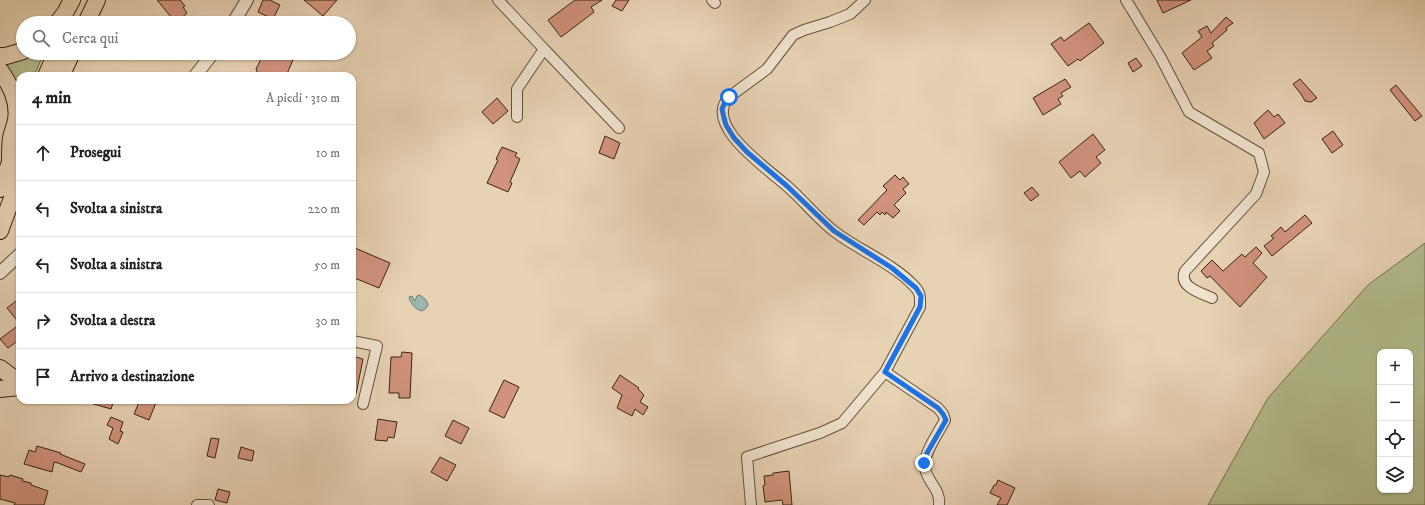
<!DOCTYPE html>
<html lang="it">
<head>
<meta charset="utf-8">
<style>
  :root { --surface:#fff; --page:#f6f6f6; --text:#222; --muted:#767676; --line:#e0e0e0 }
  body { margin:0; font-family:"IM FELL DW Pica",serif; background:var(--page); color:var(--text) }
  .controls { position:absolute; right:12px; bottom:12px; display:grid; overflow:hidden; border-radius:8px; box-shadow:0 1px 3px #0004 }
  .controls button { width:36px; height:36px; display:grid; place-items:center; padding:0; border:0; border-bottom:1px solid var(--line); background:var(--surface); color:var(--text); font:20px sans-serif }
  .stop { position:absolute; width:12px; height:12px; margin:-9px; border:3px solid #1a73e8; border-radius:50%; background:#fff }
  .stop.end { background:#1a73e8; border-color:#fff; box-shadow:0 1px 4px #0008 }
  .list { margin:0; padding:0; list-style:none }
  h2 { display:flex; justify-content:space-between; align-items:center; height:52px; margin:0; padding:0 16px; font-size:17px }
  h2 small { font-size:13px; font-weight:400; color:var(--muted) }
  .list li { display:grid; grid-template-columns:26px 1fr auto; gap:12px; align-items:center; box-sizing:border-box; height:56px; padding:0 16px; border-top:1px solid var(--line) }
  .list b { display:block; font-size:15px; white-space:nowrap }
  .list em { font-size:13px; font-style:normal; color:var(--muted) }
  .icon { flex:none; width:22px; height:22px; fill:none; stroke:currentColor; stroke-width:2; stroke-linecap:round; stroke-linejoin:round }
  .map { position:relative; flex:none; width:1425px; height:505px; overflow:hidden }
  .search { position:absolute; background:var(--surface); box-shadow:0 1px 3px #0004; left:16px; top:16px; width:340px; height:44px; display:flex; align-items:center; gap:10px; box-sizing:border-box; padding:0 14px; border-radius:22px; color:var(--muted); font-size:15px }
  .panel { position:absolute; background:var(--surface); box-shadow:0 1px 3px #0004; left:16px; top:72px; width:340px; height:332px; border-radius:12px }
  .map>svg:first-child { display:block }
  .green { fill:#b3bd8f; stroke:#74714e; fill-rule:evenodd }
  .water { fill:#97b7b0; stroke:#707d6f }
  .building { fill:#d1927e; stroke:#36250e }
  .lines { fill:none; stroke-linecap:round; stroke-linejoin:round }
  .minor-casing { stroke:#625038; stroke-width:12 }
  .tertiary-casing { stroke:#625038; stroke-width:14 }
  .trunk-casing { stroke:#36250e; stroke-width:18 }
  .minor { stroke:#efe2ce; stroke-width:10 }
  .tertiary { stroke:#efe2ce; stroke-width:12 }
  .trunk { stroke:#e7d2b4; stroke-width:16 }
  .route { stroke:#1a73e8; stroke-width:5 }
</style>
</head>
<body>
<div class="map">
<svg width="1425" height="505" viewBox="0 0 1425 505">
  <rect width="100%" height="100%" fill="#e7d2b4"/>
  <filter id="stains"><feTurbulence type="fractalNoise" baseFrequency=".005" numOctaves="4"/><feColorMatrix values="0 0 0 0 .2 0 0 0 0 .09 0 0 0 0 .02 0 0 0 .5 -.17"/></filter>
  <radialGradient id="worn" r=".72"><stop offset=".6" stop-color="#630" stop-opacity="0"/><stop offset="1" stop-color="#630" stop-opacity=".3"/></radialGradient>
  <!-- green -->
  <path class="green" d="M 34,53 L 44,53 L 34,76 L 20,76 L 20,93 L 16,81 L 5,63 L 28,57 Z
    M 1425,243 L 1425,505 L 1208,505 L 1268,398 L 1368,285 ZM 1380,352 L 1410,352 L 1410,490 L 1380,490 Z"/>
  <!-- water -->
  <path class="water" d="M 420,295 L 426,300 L 428,305 L 426,308 L 422,311 C 416,310 410,303 409,297 L 412,296 L 415,301 L 417,296 Z"/>
  <!-- building -->
  <path class="building" d="M 157,0 L 180,0 L 185,6 L 183,7 L 187,13 L 176,23 Z
    M 263,0 L 270,0 L 280,5 L 273,19 L 258,12 Z
    M 304,0 L 337,0 L 323,16 Z
    M 575,0 L 602,0 L 591,7 L 594,12 L 561,37 L 548,20 Z
    M 616,0 L 629,0 L 622,11 L 612,6 Z
    M 1157,0 L 1191,0 L 1163,13 Z
    M 1226,17 L 1233,23 L 1226,28 L 1227,30 L 1212,43 L 1214,46 L 1207,51 L 1212,58 L 1194,70 L 1182,53 L 1202,37 L 1198,31 L 1207,26 L 1211,33 Z
    M 1089,23 L 1104,43 L 1080,61 L 1078,59 L 1068,66 L 1051,44 L 1061,37 L 1064,41 Z
    M 264,53 L 296,53 L 286,76 L 262,76 L 258,74 L 256,69 Z
    M 1136,58 L 1142,66 L 1133,72 L 1128,63 Z
    M 1065,79 L 1071,87 L 1061,93 L 1063,96 L 1058,99 L 1061,104 L 1043,115 L 1033,98 Z
    M 1300,79 L 1317,98 L 1311,102 L 1305,101 L 1301,94 L 1293,84 Z
    M 1396,85 L 1422,116 L 1415,121 L 1390,90 Z
    M 497,98 L 508,111 L 493,124 L 482,112 Z
    M 1268,110 L 1274,117 L 1278,114 L 1285,123 L 1264,139 L 1254,123 Z
    M 1333,131 L 1343,145 L 1332,153 L 1322,139 Z
    M 1093,134 L 1105,150 L 1096,157 L 1101,163 L 1085,177 L 1080,171 L 1071,178 L 1059,162 Z
    M 605,136 L 620,143 L 614,159 L 599,153 Z
    M 502,147 L 517,153 L 515,156 L 520,159 L 510,182 L 512,183 L 508,192 L 487,183 L 498,160 L 496,159 Z
    M 895,175 L 900,180 L 903,177 L 909,184 L 903,189 L 906,193 L 894,205 L 900,211 L 893,218 L 886,212 L 885,215 L 882,212 L 880,215 L 877,212 L 864,225 L 858,220 L 887,190 L 883,186 Z
    M 1032,187 L 1039,195 L 1031,201 L 1024,193 Z
    M 1305,215 L 1312,223 L 1272,256 L 1264,246 L 1274,238 L 1271,236 L 1281,227 L 1285,232 Z
    M 1256,247 L 1262,253 L 1253,263 L 1267,277 L 1240,307 L 1210,276 L 1207,278 L 1201,271 L 1212,260 L 1223,271 L 1242,254 L 1245,257 Z
    M 355,248 L 390,263 L 379,288 L 352,277 L 352,255 Z
    M 20,298 L 20,339 L 8,348 L 0,339 L 20,324 L 7,308 Z
    M 402,352 L 412,353 L 410,398 L 399,398 L 399,393 L 389,393 L 391,357 L 401,357 Z
    M 352,356 L 363,359 L 356,394 L 352,394 Z
    M 620,375 L 639,388 L 638,389 L 644,395 L 640,402 L 648,407 L 643,415 L 635,409 L 632,416 L 617,408 L 622,395 L 612,388 Z
    M 504,380 L 519,387 L 504,418 L 489,411 Z
    M 88,400 L 114,400 L 111,409 L 87,402 Z
    M 140,400 L 157,400 L 149,420 L 134,414 Z
    M 111,417 L 123,422 L 120,431 L 123,432 L 118,444 L 109,439 L 113,428 L 107,425 Z
    M 378,419 L 397,422 L 394,438 L 388,437 L 387,441 L 375,440 Z
    M 453,420 L 469,428 L 461,444 L 445,436 Z
    M 211,438 L 219,439 L 215,458 L 207,456 Z
    M 37,446 L 61,453 L 60,454 L 85,464 L 81,472 L 58,463 L 54,462 L 52,472 L 24,464 L 29,450 L 35,452 Z
    M 241,447 L 254,451 L 252,461 L 238,458 Z
    M 440,457 L 456,465 L 447,481 L 431,472 Z
    M 789,471 L 792,505 L 783,505 L 782,500 L 765,502 L 763,486 L 765,485 L 764,476 L 773,475 L 773,473 Z
    M 0,475 L 9,477 L 10,475 L 23,479 L 22,481 L 31,483 L 31,485 L 48,491 L 44,505 L 14,505 L 15,503 L 0,499 Z
    M 998,480 L 1015,488 L 1007,505 L 997,505 L 1001,498 L 990,493 L 994,485 L 996,485 Z
    M 218,489 L 230,492 L 227,503 L 215,500 Z"/>
  <g class="lines">
    <defs>
      <path id="minor" d="M 498,0 L 544,49 L 517,89 L 517,117
        M 712,0 L 715,3
        M 1126,0 L 1161,58 L 1189,112 L 1259,153 L 1264,172 L 1256,194 L 1185,271 C 1178,287 1201,293 1212,298
        M 544,49 L 619,128
        M 352,341 L 377,346 L 363,404
        M 885,372 L 938,408 L 943,414 L 945,420 C 939,432 922,455 925,468 C 927,482 941,489 939,505
        M 197,505 L 209,505
        M 751,505 L 747,457 L 820,433 L 842,423 L 885,372 L 920,307 C 920,299 921,293 915,287 C 893,263 860,251 835,232 C 818,219 804,201 788,187 C 770,170 702,126 729,97 L 767,69 L 793,35 L 804,30 L 830,22 L 850,14 L 865,0"/>
      <path id="tertiary" d="M 233,23 L 247,0
        M 195,76 L 213,53
        M 0,273 L 20,254"/>
      <path id="trunk" d="M 57,23 L 65,13 L 72,0
        M 86,23 L 97,0
        M 0,56 L 6,56 L 23,51
        M 0,70 C 10,85 19,101 16,120 C 15,126 12,132 11,138 C 10,145 10,153 10,160
        M 46,76 L 56,53
        M 61,76 L 72,53
        M 0,189 L 15,149
        M 0,231 L 20,176
        M 0,368 L 12,377 L 20,380
        M 0,389 L 20,387"/>
    </defs>
    <!-- minor casing -->
    <use href="#minor" class="minor-casing"/>
    <!-- tertiary casing -->
    <use href="#tertiary" class="tertiary-casing"/>
    <!-- trunk casing -->
    <use href="#trunk" class="trunk-casing"/>
    <!-- minor -->
    <use href="#minor" class="minor"/>
    <!-- tertiary -->
    <use href="#tertiary" class="tertiary"/>
    <!-- trunk -->
    <use href="#trunk" class="trunk"/>
  </g>
  <g class="lines">
    <!-- route -->
    <path class="route" d="M 729,97 L 725,102 L 722,109 L 724,118 L 726,125 L 734,138 L 747,152 L 787,186 L 834,231 L 892,268 L 916,288 L 921,296 L 920,307 L 885,372 L 938,408 L 943,414 L 946,420 L 927,453 L 924,463"/>
  </g>
  <rect width="100%" height="100%" filter="url(#stains)"/>
  <rect width="100%" height="100%" fill="url(#worn)"/>
</svg>
<div class="controls">
<button>+</button>
<button>−</button>
<button><svg class="icon" aria-label="locate" viewBox="0 0 24 24"><circle cx="12" cy="12" r="6"/><path d="M12 2v4M12 18v4M2 12h4M18 12h4"/></svg></button>
<button><svg class="icon" aria-label="layers" viewBox="0 0 24 24"><path d="M12 4l9 5-9 5-9-5zM3 14l9 5 9-5"/></svg></button>
</div>
<div class="stop" style="left:729px;top:97px"></div>
<div class="stop end" style="left:924px;top:463px"></div>
<div class="search"><svg class="icon" aria-label="search" viewBox="0 0 24 24"><circle cx="10" cy="10" r="6"/><path d="M15 15l6 6"/></svg>Cerca qui</div>
<section class="panel">
<h2>4 min<small>A piedi · 310 m</small></h2>
<ul class="list">
<li><svg class="icon" aria-label="ahead" viewBox="0 0 24 24"><path d="M12 20V5M6 11l6-6 6 6"/></svg><div><b>Prosegui</b></div><em>10 m</em></li>
<li><svg class="icon" aria-label="left" viewBox="0 0 24 24"><path d="M17 20v-9H6M10 6l-5 5 5 5"/></svg><div><b>Svolta a sinistra</b></div><em>220 m</em></li>
<li><svg class="icon" aria-label="left" viewBox="0 0 24 24"><path d="M17 20v-9H6M10 6l-5 5 5 5"/></svg><div><b>Svolta a sinistra</b></div><em>50 m</em></li>
<li><svg class="icon" aria-label="right" viewBox="0 0 24 24"><path d="M7 20v-9h11M14 6l5 5-5 5"/></svg><div><b>Svolta a destra</b></div><em>30 m</em></li>
<li><svg class="icon" aria-label="arrive" viewBox="0 0 24 24"><path d="M6 21V4h12l-3 4 3 4H6"/></svg><div><b>Arrivo a destinazione</b></div></li>
</ul>
</section>
</div>
</body>
</html>
